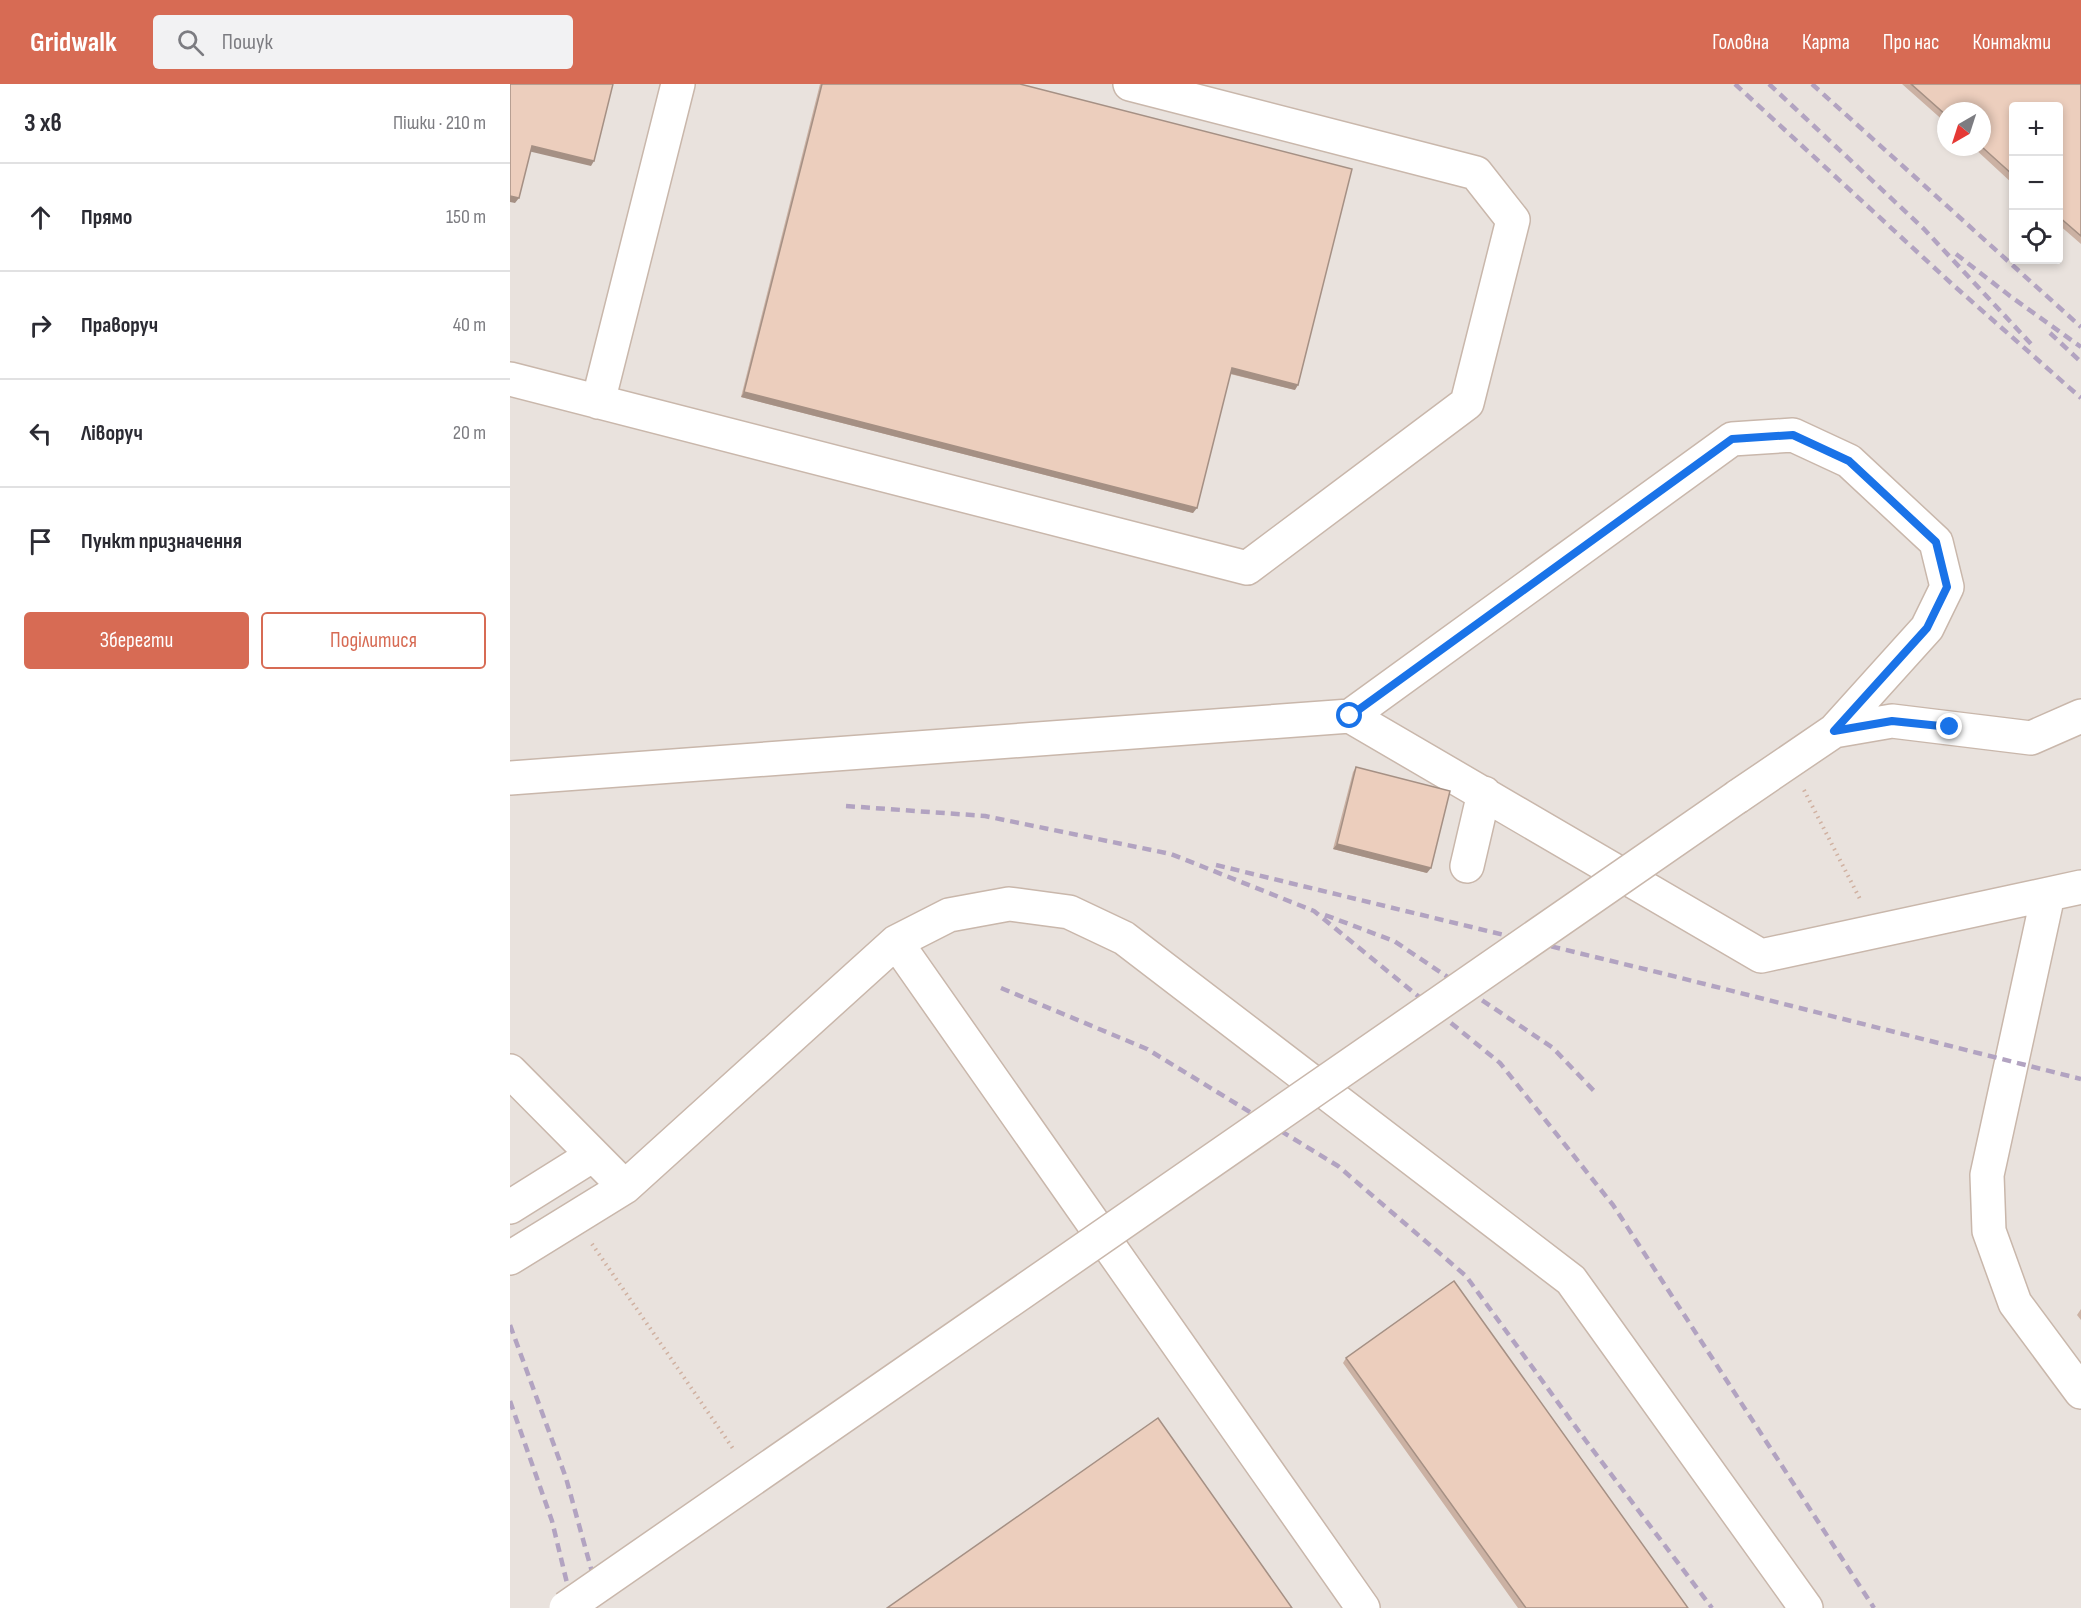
<!DOCTYPE html>
<html lang="uk">
<head>
<meta charset="utf-8">
<style>
  :root { --surface:#fff; --page:#f2f2f3; --text:#2b2b33; --muted:#7c7c81; --line:#e1e1e2; --accent:#d76b54 }
  body { margin:0; font-family:"Sofia Sans Condensed",sans-serif; background:var(--page); color:var(--text) }
  .controls { position:absolute; right:18px; top:18px; display:grid; overflow:hidden; border-radius:6px; box-shadow:0 3px 9px #0003 }
  .controls button { width:54px; height:54px; display:grid; place-items:center; padding:0; border:0; border-bottom:2px solid var(--line); background:var(--surface); color:var(--text); font:30px sans-serif }
  .compass { position:absolute; left:1427px; top:18px; width:54px; height:54px; border-radius:50%; background:var(--surface); box-shadow:0 3px 9px #0003; rotate:219deg }
  .stop { position:absolute; width:18px; height:18px; margin:-14px; border:4px solid #1a73e8; border-radius:50%; background:#fff }
  .stop.end { background:#1a73e8; border-color:#fff; box-shadow:0 2px 6px #0008 }
  .list { margin:0; padding:0; list-style:none }
  h2 { display:flex; justify-content:space-between; align-items:center; height:78px; margin:0; padding:0 24px; font-size:26px }
  h2 small { font-size:20px; font-weight:400; color:var(--muted) }
  .list li { display:grid; grid-template-columns:39px 1fr auto; gap:18px; align-items:center; box-sizing:border-box; height:108px; padding:0 24px; border-top:2px solid var(--line) }
  .list b { display:block; font-size:22px; white-space:nowrap }
  .list em { font-size:20px; font-style:normal; color:var(--muted) }
  .actions { display:flex; gap:12px; padding:18px 24px }
  .actions a { flex:1; padding:14px 0; border:2px solid var(--accent); border-radius:6px; text-align:center; font-size:21px; color:var(--accent) }
  .actions .main { background:var(--accent); color:#fff }
  .icon { flex:none; width:33px; height:33px; fill:none; stroke:currentColor; stroke-width:2; stroke-linecap:round; stroke-linejoin:round }
  .map { position:relative; flex:none; width:1571px; height:1524px; overflow:hidden }
  header { display:flex; align-items:center; gap:36px; box-sizing:border-box; height:84px; padding:0 30px; background:var(--accent); color:#fff }
  header strong { font-size:28px }
  nav { display:flex; gap:33px; margin-inline-start:auto; font-size:21px }
  .search { width:420px; height:54px; background:var(--page); display:flex; align-items:center; gap:15px; box-sizing:border-box; padding:0 21px; border-radius:6px; color:var(--muted); font-size:22px }
  main { display:flex }
  aside { flex:1; background:var(--surface) }
  .map>svg:first-child { display:block }
  .industrial { fill:#e9e2dd; fill-rule:evenodd }
  .lines { fill:none; stroke-linecap:round; stroke-linejoin:round }
  .minor-casing { stroke:#c9b7ab; stroke-width:36 }
  .path { stroke:#d0b1a1; stroke-width:4; stroke-dasharray:1.5 4.5; stroke-linecap:butt }
  .minor { stroke:#fff; stroke-width:33 }
  .rail { stroke:#b2a3c1; stroke-width:4.5; stroke-dasharray:9 6; stroke-linecap:butt }
  .minor-bridge-casing { stroke:#c9b7ab; stroke-width:36; stroke-linecap:butt }
  .minor-bridge { stroke:#fff; stroke-width:33 }
  .wall { fill:#cbb1a3 }
  .shaded-wall { fill:#a59084 }
  .building { fill:#eccebd; stroke:#a59084; stroke-width:1.5 }
  .route { stroke:#1a73e8; stroke-width:8 }
</style>
</head>
<body>
<header>
<strong>Gridwalk</strong>
<div class="search"><svg class="icon" aria-label="search" viewBox="0 0 24 24"><circle cx="10" cy="10" r="6"/><path d="M15 15l6 6"/></svg>Пошук</div>
<nav><a>Головна</a><a>Карта</a><a>Про нас</a><a>Контакти</a></nav>
</header>
<main>
<aside>
<h2>3 хв<small>Пішки · 210 m</small></h2>
<ul class="list">
<li><svg class="icon" aria-label="ahead" viewBox="0 0 24 24"><path d="M12 20V5M6 11l6-6 6 6"/></svg><div><b>Прямо</b></div><em>150 m</em></li>
<li><svg class="icon" aria-label="right" viewBox="0 0 24 24"><path d="M7 20v-9h11M14 6l5 5-5 5"/></svg><div><b>Праворуч</b></div><em>40 m</em></li>
<li><svg class="icon" aria-label="left" viewBox="0 0 24 24"><path d="M17 20v-9H6M10 6l-5 5 5 5"/></svg><div><b>Ліворуч</b></div><em>20 m</em></li>
<li><svg class="icon" aria-label="arrive" viewBox="0 0 24 24"><path d="M6 21V4h12l-3 4 3 4H6"/></svg><div><b>Пункт призначення</b></div></li>
</ul>
<div class="actions"><a class="main">Зберегти</a><a>Поділитися</a></div>
</aside>
<div class="map">
<svg width="1571" height="1524" viewBox="0 0 1571 1524">
  <rect width="100%" height="100%" fill="#f9f0e3"/>
  <!-- industrial -->
  <path class="industrial" d="M 0,0 L 1571,0 L 1571,1524 L 0,1524 ZM 1504,22 L 1548,22 L 1548,176 L 1504,176 ZM 1436,27 L 1472,27 L 1472,63 L 1436,63 Z"/>
  <g class="lines">
    <defs>
      <path id="minor" d="M 0,295 L 737,484 L 957,319 L 1003,136 L 966,89 L 620,0
        M 88,318 L 168,0
        M 840,632 L 1251,872 L 1571,803
        M 1324,647 L 1382,637 L 1521,654 L 1571,632
        M 0,694 L 840,632 L 1222,355 L 1283,351 L 1339,377 L 1426,458 L 1437,503 L 1417,544 L 1324,647 L 1227,713
        M 957,782 L 974,709
        M 1538,811 L 1477,1091 L 1479,1147 L 1505,1219 L 1571,1308
        M 386,858 L 853,1524
        M 0,987 L 115,1103
        M 0,1123 L 83,1071
        M 0,1174 L 115,1103 L 386,858 L 439,831 L 499,820 L 559,828 L 614,854 L 1061,1196 L 1296,1524"/>
    </defs>
    <!-- minor casing -->
    <use href="#minor" class="minor-casing"/>
    <!-- path -->
    <path class="path" d="M 1294,706 L 1351,817
      M 82,1160 L 224,1366"/>
    <!-- minor -->
    <use href="#minor" class="minor"/>
    <!-- rail -->
    <path class="rail" d="M 1225,0 L 1442,200 L 1571,314
      M 1259,0 L 1414,145 L 1523,262
      M 1302,0 L 1571,243
      M 1446,170 L 1500,212 L 1571,263
      M 1540,249 L 1571,278
      M 336,722 L 475,732 L 661,770 L 804,827 L 990,979 L 1103,1121 L 1364,1524
      M 706,781 L 1155,890 L 1571,995
      M 815,831 L 884,857 L 1043,964 L 1085,1008
      M 491,904 L 637,965 L 828,1082 L 956,1192 L 1076,1357 L 1202,1524
      M 0,1241 L 56,1394 L 92,1524
      M 0,1317 L 42,1437 L 63,1524"/>
    <defs>
      <path id="minor-bridge" d="M 56,1524 L 1227,713"/>
    </defs>
    <!-- minor-bridge casing -->
    <use href="#minor-bridge" class="minor-bridge-casing"/>
    <!-- minor-bridge -->
    <use href="#minor-bridge" class="minor-bridge"/>
  </g>
  <!-- wall -->
  <path class="wall" d="M 310,0 L 510,0 L 785,306 L 720,290 L 683,429 L 231,313 Z
    M 1392,0 L 1571,0 L 1571,160 L 1548,140 L 1548,22 L 1503,22 L 1503,100 L 1463,63 L 1472,63 L 1436,27 L 1436,39 Z
    M 846,683 L 917,789 L 823,765 L 843,688 Z
    M 1571,1225 L 1571,1236 L 1567,1231 Z
    M 836,1274 L 1178,1524 L 1008,1524 L 833,1279 Z"/>
  <!-- shaded-wall -->
  <path class="shaded-wall" d="M 22,62 L 84,77 L 81,82 L 18,67 Z
    M 0,112 L 9,114 L 5,119 L 0,118 Z
    M 722,284 L 788,301 L 785,306 L 718,289 Z
    M 234,308 L 687,424 L 683,429 L 231,313 Z
    M 827,760 L 921,784 L 917,789 L 823,765 Z"/>
  <!-- building -->
  <path class="building" d="M 0,0 L 103,0 L 84,77 L 22,62 L 9,114 L 0,112 Z
    M 312,0 L 510,0 L 842,85 L 788,301 L 722,284 L 687,424 L 234,308 Z
    M 1401,0 L 1571,0 L 1571,152 L 1548,132 L 1548,22 L 1503,22 L 1503,91 L 1472,63 L 1472,27 L 1436,27 L 1436,31 Z
    M 846,683 L 940,707 L 921,784 L 827,760 Z
    M 944,1197 L 1178,1524 L 1016,1524 L 836,1274 Z
    M 648,1334 L 782,1524 L 377,1524 Z"/>
  <g class="lines">
    <!-- route -->
    <path class="route" d="M 840,632 L 1222,355 L 1283,351 L 1339,377 L 1426,458 L 1437,503 L 1417,544 L 1324,647 L 1382,637 L 1440,643"/>
  </g>
</svg>
<div class="controls">
<button>+</button>
<button>−</button>
<button><svg class="icon" aria-label="locate" viewBox="0 0 24 24"><circle cx="12" cy="12" r="6"/><path d="M12 2v4M12 18v4M2 12h4M18 12h4"/></svg></button>
</div>
<svg class="compass" viewBox="-18 -18 36 36"><path d="M0-13l5 13h-10z" fill="#e53935"/><path d="M0 13l5-13h-10z" fill="#7c7c81"/></svg>
<div class="stop" style="left:840px;top:632px"></div>
<div class="stop end" style="left:1440px;top:643px"></div>
</div>
</main>
</body>
</html>
